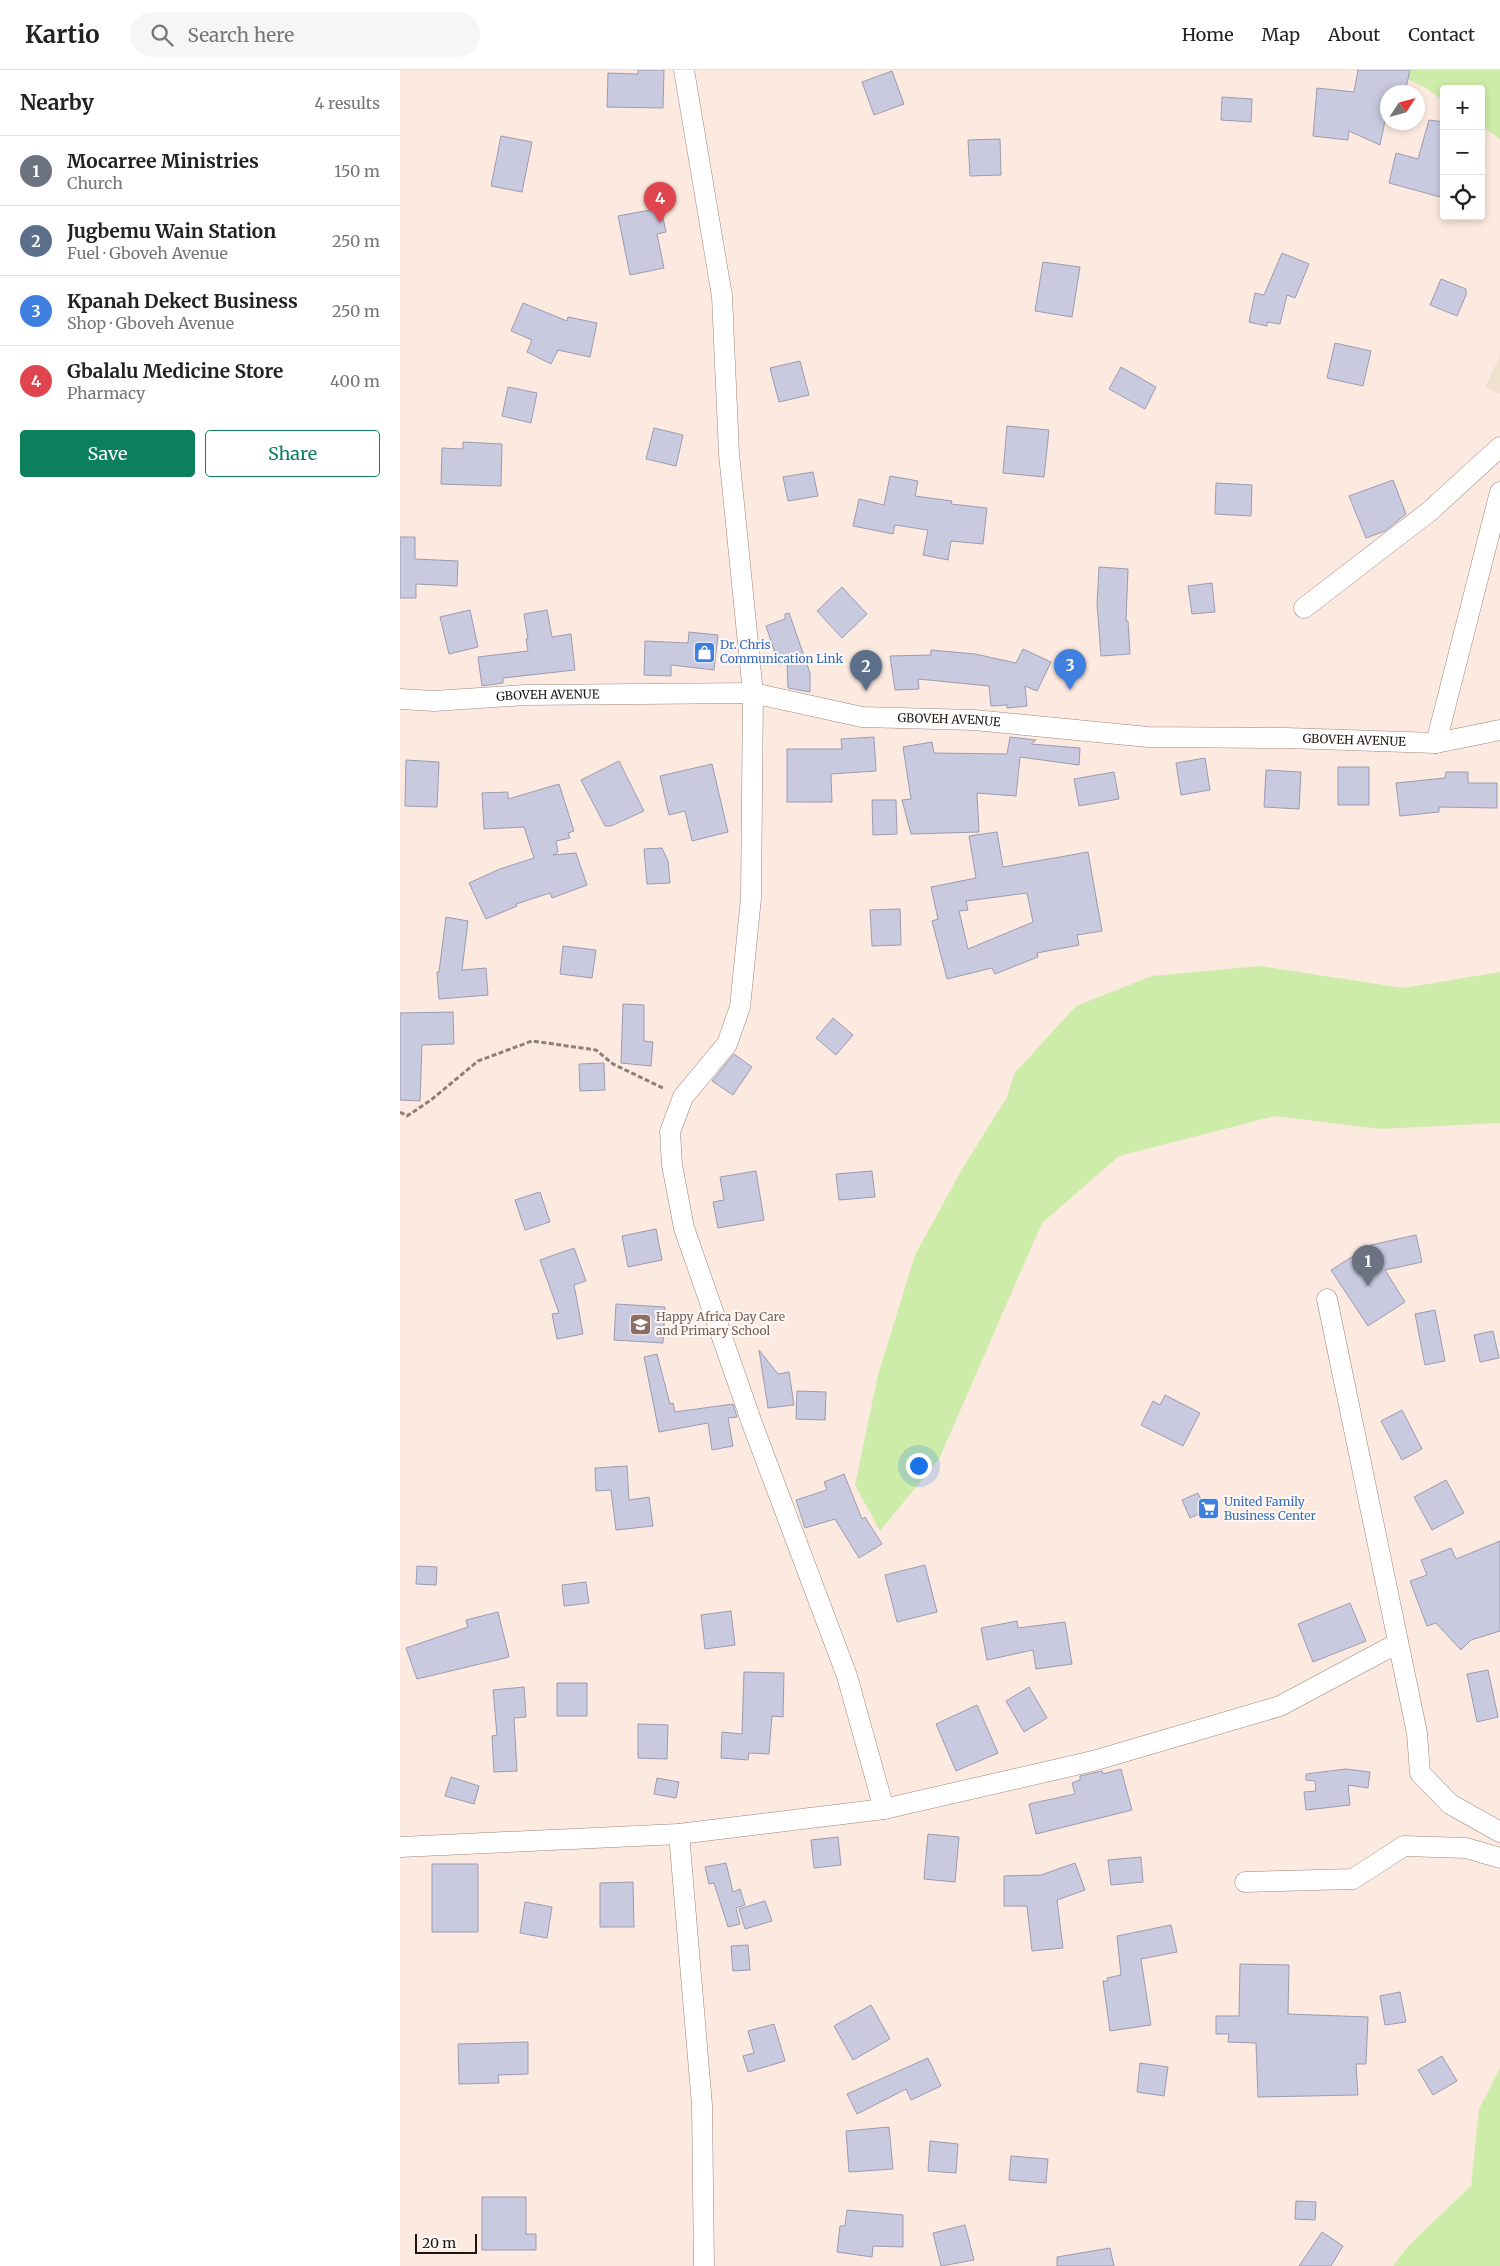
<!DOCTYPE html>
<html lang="en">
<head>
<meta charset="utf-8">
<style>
  :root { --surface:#fff; --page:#f6f6f6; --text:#222; --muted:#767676; --line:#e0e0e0; --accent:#0c7f5c }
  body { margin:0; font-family:Merriweather,serif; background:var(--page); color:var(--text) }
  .controls { position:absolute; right:15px; top:15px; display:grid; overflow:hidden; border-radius:5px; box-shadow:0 2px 8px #0003 }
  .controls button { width:45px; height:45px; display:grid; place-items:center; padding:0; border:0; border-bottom:1px solid var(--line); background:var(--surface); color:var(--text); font:25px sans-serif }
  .compass { position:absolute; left:980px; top:15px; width:45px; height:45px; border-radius:50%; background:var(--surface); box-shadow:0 2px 8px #0003; rotate:54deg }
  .scale { position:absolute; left:15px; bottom:12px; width:62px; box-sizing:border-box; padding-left:5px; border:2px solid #1d1511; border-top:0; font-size:14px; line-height:18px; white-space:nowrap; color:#1d1511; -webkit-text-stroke:4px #fef9f7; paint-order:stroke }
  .you { position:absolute; left:518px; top:1395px; width:18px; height:18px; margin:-12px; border:4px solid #fff; border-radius:50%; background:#1a73e8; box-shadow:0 0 0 8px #1a73e833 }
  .badge { display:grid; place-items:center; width:32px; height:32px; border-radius:50%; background:var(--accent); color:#fff; font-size:16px; font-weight:700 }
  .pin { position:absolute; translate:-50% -41px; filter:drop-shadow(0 1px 2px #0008) }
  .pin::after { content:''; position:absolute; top:26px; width:18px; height:15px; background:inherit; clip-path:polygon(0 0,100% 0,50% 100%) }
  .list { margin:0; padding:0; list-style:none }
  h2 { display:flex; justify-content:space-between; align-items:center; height:65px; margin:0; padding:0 20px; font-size:21px }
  h2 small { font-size:16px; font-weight:400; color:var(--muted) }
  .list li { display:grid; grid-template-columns:32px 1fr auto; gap:15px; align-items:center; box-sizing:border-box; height:70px; padding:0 20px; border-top:1px solid var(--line) }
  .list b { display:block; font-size:19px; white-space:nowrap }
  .list p { margin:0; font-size:16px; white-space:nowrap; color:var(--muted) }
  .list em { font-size:16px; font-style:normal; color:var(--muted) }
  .actions { display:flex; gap:10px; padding:15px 20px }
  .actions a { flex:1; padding:11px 0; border:1px solid var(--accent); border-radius:5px; text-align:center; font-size:18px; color:var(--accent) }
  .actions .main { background:var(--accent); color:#fff }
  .icon { flex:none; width:28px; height:28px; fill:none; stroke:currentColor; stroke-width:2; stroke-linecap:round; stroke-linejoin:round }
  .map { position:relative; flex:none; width:1100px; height:2196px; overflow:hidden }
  header { display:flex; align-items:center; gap:30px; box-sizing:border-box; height:70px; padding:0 25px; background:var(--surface); border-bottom:1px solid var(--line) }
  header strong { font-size:24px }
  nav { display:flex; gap:28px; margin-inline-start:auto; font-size:18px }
  .search { width:350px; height:45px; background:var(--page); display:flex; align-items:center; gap:12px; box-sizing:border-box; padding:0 18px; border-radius:28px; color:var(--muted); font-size:19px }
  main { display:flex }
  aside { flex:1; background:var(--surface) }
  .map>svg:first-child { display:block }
  .education { fill:#f0e1ce }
  .green { fill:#ceeca9 }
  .building { fill:#c9c9e0; stroke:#9b9cb1; fill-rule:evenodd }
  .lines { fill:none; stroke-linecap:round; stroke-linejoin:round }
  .minor-casing { stroke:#9c877b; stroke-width:21 }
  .path { stroke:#8d8079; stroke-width:3; stroke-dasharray:5 2.5; stroke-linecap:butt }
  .minor { stroke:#fff; stroke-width:20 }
  .labels { text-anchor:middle; stroke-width:4; stroke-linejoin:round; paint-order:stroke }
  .shop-label { font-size:12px; fill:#366cbe; stroke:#fef9f7; text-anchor:start }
  .street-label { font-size:12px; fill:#1d1511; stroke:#fef9f7 }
  .education-label { font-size:12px; fill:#785e54; stroke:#fef9f7; text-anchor:start }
</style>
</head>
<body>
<header>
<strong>Kartio</strong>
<div class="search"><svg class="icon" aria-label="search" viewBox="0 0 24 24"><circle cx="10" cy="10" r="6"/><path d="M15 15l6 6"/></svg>Search here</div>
<nav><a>Home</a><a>Map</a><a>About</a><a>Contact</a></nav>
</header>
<main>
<aside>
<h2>Nearby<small>4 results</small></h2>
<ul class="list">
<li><span class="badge" style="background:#6b7280">1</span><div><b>Mocarree Ministries</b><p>Church</p></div><em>150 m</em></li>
<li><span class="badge" style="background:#5c6f8a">2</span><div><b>Jugbemu Wain Station</b><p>Fuel · Gboveh Avenue</p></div><em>250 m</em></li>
<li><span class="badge" style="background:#3f7fe0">3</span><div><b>Kpanah Dekect Business</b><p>Shop · Gboveh Avenue</p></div><em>250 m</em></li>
<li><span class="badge" style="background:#e0444e">4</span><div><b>Gbalalu Medicine Store</b><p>Pharmacy</p></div><em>400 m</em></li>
</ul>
<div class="actions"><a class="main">Save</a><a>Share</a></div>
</aside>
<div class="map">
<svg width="1100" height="2196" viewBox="0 0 1100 2196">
  <rect width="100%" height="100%" fill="#fce9df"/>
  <!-- education -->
  <path class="education" d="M 1100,286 L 1100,324 L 1085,317 Z"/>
  <!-- green -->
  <path class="green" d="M 988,0 L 1100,0 L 1100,69 L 1081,56 L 1081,19 L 1044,19 L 1044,31 L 1026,18 Z
    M 860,896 L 1003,918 L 1100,902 L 1100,1053 L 980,1059 L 875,1046 L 719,1086 L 642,1153 L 539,1389 L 480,1461 L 455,1415 L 478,1305 L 515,1185 L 561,1101 L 607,1027 L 614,1004 L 676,936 L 752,906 Z
    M 1100,1998 L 1100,2196 L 993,2196 L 1009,2175 L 1071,2116 L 1079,2039 Z"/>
  <!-- building -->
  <path class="building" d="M 238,0 L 264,0 L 263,38 L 207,37 L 208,3 L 238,4 Z
    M 958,0 L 1010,0 L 1005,22 L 988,22 L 988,36 L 980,75 L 949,61 L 948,70 L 913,66 L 917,18 L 954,22 Z
    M 492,1 L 504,34 L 474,45 L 462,12 Z
    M 822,27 L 852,29 L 851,52 L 821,50 Z
    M 1029,50 L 1044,52 L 1044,128 L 989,113 L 996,83 L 1018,89 Z
    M 101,66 L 132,72 L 122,122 L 91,116 Z
    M 600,69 L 601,105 L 570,106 L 568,70 Z
    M 261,138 L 266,162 L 257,164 L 264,198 L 230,205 L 218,146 Z
    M 882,183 L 909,194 L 895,228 L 887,225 L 880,254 L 867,252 L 867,256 L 849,252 L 855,223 L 864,225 Z
    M 643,192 L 680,197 L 672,247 L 635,241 Z
    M 1041,209 L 1066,219 L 1066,225 L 1057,246 L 1030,235 Z
    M 123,233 L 167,251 L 168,247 L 197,253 L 190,287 L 158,280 L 151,294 L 127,282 L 132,270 L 111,261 Z
    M 935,273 L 971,281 L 963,316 L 927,308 Z
    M 400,291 L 409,325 L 379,332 L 370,298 Z
    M 721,297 L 756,317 L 745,339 L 709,319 Z
    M 108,317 L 137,323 L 131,353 L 102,346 Z
    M 607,356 L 649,360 L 644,407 L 603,403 Z
    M 254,358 L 283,365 L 276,396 L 246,389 Z
    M 63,372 L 102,374 L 101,416 L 41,414 L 42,378 L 63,379 Z
    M 413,402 L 418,426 L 388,431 L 383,407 Z
    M 490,406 L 518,411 L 515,426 L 552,431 L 551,434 L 587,438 L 583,474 L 551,471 L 548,490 L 523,485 L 528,460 L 495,455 L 493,464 L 453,456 L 459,429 L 484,435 Z
    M 993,410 L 1006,444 L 985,461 L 966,468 L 949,426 Z
    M 816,413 L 852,415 L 851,446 L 815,444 Z
    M 0,467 L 15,467 L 15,489 L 58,491 L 57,516 L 16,514 L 16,528 L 0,528 Z
    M 699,497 L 728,499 L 726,551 L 728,551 L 730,584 L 701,586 L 697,534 Z
    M 812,513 L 815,542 L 792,544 L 788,516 Z
    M 442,517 L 467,544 L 442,568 L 417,541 Z
    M 70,540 L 78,577 L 49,584 L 40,547 Z
    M 147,540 L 152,567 L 171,564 L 175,600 L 103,608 L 103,613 L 82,616 L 78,587 L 128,581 L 126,569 L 128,569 L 124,544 Z
    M 389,543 L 410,603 L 410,622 L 388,618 L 387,592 L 379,595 L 366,556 L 385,549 L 385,544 Z
    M 289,562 L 318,565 L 314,600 L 271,595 L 271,606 L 244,605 L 245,571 L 288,573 Z
    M 623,579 L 651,592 L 637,621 L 625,616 L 627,636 L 607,638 L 607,635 L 591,636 L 589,616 L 518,609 L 519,619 L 495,620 L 490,586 L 531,585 L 531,580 L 575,584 L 616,593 Z
    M 474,667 L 476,701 L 431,704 L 432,732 L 387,732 L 387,679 L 442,679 L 441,669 Z
    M 610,667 L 636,670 L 631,674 L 680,678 L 679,695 L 620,687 L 616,726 L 577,723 L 579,762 L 511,764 L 502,730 L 511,729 L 503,677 L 532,672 L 534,683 L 607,684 Z
    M 805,688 L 810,720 L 781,725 L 776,693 Z
    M 6,690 L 39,692 L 37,737 L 5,736 Z
    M 219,691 L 244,741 L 211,756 L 205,756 L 181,710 Z
    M 312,694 L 328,762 L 292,771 L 285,741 L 269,745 L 260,706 Z
    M 938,697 L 969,697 L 969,735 L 938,735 Z
    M 866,700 L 901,702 L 899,739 L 864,737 Z
    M 714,702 L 719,729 L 679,736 L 674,709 Z
    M 1046,702 L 1068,702 L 1068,713 L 1097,713 L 1097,738 L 1039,737 L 1039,742 L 1000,746 L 996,713 L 1045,708 Z
    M 159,714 L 174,761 L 168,763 L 170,768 L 156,771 L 158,782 L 153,785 L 176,783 L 187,815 L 152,828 L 150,823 L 116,834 L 117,836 L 86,849 L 69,813 L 100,799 L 134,788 L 124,757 L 84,759 L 82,723 L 108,722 L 108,729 Z
    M 472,730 L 496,730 L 497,764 L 473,765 Z
    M 597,762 L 603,797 L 688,782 L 702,861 L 677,865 L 679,875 L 637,883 L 638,887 L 595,904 L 592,898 L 547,909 L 532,851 L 538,849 L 531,817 L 576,808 L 569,766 ZM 627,823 L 633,852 L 568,879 L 559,841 L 568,840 L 566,831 Z
    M 262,778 L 268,791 L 270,813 L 247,814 L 244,779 Z
    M 500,839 L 501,875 L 472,876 L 470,840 Z
    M 46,847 L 68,851 L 62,900 L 86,898 L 88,925 L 39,929 L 37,902 L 39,902 Z
    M 163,876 L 196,880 L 192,908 L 160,904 Z
    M 223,934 L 244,935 L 244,971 L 253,972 L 251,996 L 221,993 Z
    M 53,942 L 54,974 L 22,975 L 20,1031 L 0,1030 L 0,943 Z
    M 433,948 L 453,965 L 436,985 L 416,968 Z
    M 334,984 L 352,997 L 333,1025 L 312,1011 Z
    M 204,993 L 205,1020 L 180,1021 L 179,994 Z
    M 356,1101 L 364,1150 L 318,1158 L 313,1132 L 324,1130 L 320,1107 Z
    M 472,1101 L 475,1127 L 439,1130 L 436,1104 Z
    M 140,1122 L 150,1152 L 125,1160 L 115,1130 Z
    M 256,1159 L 262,1190 L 228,1197 L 222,1166 Z
    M 1016,1165 L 1022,1192 L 985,1200 L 1005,1232 L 968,1256 L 931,1200 L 971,1175 Z
    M 174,1178 L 186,1211 L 174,1215 L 183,1264 L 157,1269 L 152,1244 L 159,1243 L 140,1190 Z
    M 216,1234 L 265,1237 L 263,1273 L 214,1270 Z
    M 1035,1240 L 1045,1291 L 1025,1295 L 1015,1244 Z
    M 1093,1261 L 1099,1288 L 1080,1292 L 1074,1265 Z
    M 359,1280 L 378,1304 L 389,1302 L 394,1335 L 368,1338 Z
    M 257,1284 L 270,1334 L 273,1333 L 275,1342 L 333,1334 L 337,1347 L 328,1348 L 333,1376 L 312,1380 L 308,1353 L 259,1362 L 244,1287 Z
    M 397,1321 L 426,1322 L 425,1350 L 396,1349 Z
    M 765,1325 L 800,1343 L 783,1376 L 741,1355 L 753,1331 L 760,1335 Z
    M 1002,1340 L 1022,1379 L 1002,1390 L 981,1351 Z
    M 227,1396 L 229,1430 L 249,1427 L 253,1456 L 216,1460 L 211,1420 L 196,1421 L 195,1398 Z
    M 444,1404 L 462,1449 L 465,1447 L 482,1474 L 459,1488 L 435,1449 L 405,1458 L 396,1430 L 427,1420 L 424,1412 Z
    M 1046,1410 L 1064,1443 L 1032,1460 L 1014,1427 Z
    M 798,1423 L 806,1441 L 790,1448 L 782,1430 Z
    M 1100,1471 L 1100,1561 L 1071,1570 L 1061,1580 L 1036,1553 L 1027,1556 L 1010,1511 L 1027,1505 L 1021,1490 L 1051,1478 L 1056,1489 Z
    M 525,1495 L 537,1542 L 497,1552 L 485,1505 Z
    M 17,1496 L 37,1497 L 36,1515 L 16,1514 Z
    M 186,1512 L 189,1533 L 164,1536 L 162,1515 Z
    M 950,1533 L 966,1571 L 913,1592 L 898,1554 Z
    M 331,1541 L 335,1575 L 305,1579 L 301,1545 Z
    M 98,1542 L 109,1587 L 17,1609 L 6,1578 L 68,1557 L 66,1550 Z
    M 617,1551 L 618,1558 L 665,1552 L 672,1594 L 636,1599 L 633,1580 L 587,1590 L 581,1558 Z
    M 1088,1600 L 1098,1647 L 1077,1652 L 1067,1604 Z
    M 344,1602 L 384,1603 L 383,1647 L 372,1646 L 369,1684 L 349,1683 L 348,1690 L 321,1688 L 322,1662 L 342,1664 Z
    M 157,1613 L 187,1613 L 187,1646 L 157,1646 Z
    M 124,1617 L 126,1647 L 114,1648 L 117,1701 L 94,1702 L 92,1666 L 97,1665 L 93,1620 Z
    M 629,1617 L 647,1648 L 624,1662 L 606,1631 Z
    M 577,1635 L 598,1683 L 556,1701 L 536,1654 Z
    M 238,1654 L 268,1655 L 267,1689 L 238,1688 Z
    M 721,1699 L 732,1740 L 636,1764 L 629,1734 L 675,1724 L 672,1713 L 680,1710 L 680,1706 L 702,1701 L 703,1704 Z
    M 946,1699 L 970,1702 L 968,1718 L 948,1715 L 950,1735 L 906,1740 L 904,1722 L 916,1721 L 915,1711 L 906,1710 L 906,1704 Z
    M 51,1707 L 79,1716 L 74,1734 L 45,1726 Z
    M 257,1708 L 279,1712 L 276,1728 L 254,1724 Z
    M 528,1764 L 559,1767 L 555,1812 L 524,1809 Z
    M 438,1767 L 441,1795 L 414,1798 L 411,1770 Z
    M 741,1787 L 743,1812 L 711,1815 L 708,1790 Z
    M 326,1793 L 333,1822 L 340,1819 L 345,1835 L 336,1838 L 340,1854 L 328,1857 L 314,1813 L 309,1814 L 305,1797 Z
    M 675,1793 L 685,1820 L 657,1830 L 663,1878 L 632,1881 L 627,1836 L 604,1836 L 604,1806 L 641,1805 Z
    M 32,1794 L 78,1794 L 78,1862 L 32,1862 Z
    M 233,1812 L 234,1857 L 200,1857 L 200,1813 Z
    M 365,1831 L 372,1851 L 345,1859 L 339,1839 Z
    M 125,1832 L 152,1837 L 147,1868 L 120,1863 Z
    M 771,1855 L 777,1882 L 741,1889 L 751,1955 L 710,1961 L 703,1911 L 708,1911 L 707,1908 L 721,1905 L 717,1866 Z
    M 348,1875 L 350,1900 L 333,1901 L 331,1876 Z
    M 840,1894 L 889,1895 L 888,1944 L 968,1947 L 966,1994 L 956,1994 L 958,2025 L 858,2027 L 856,1973 L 828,1972 L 829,1964 L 816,1964 L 816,1946 L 839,1946 Z
    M 1000,1922 L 1006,1952 L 985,1955 L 980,1926 Z
    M 471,1935 L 490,1969 L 453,1990 L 434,1956 Z
    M 374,1954 L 385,1991 L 348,2002 L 343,1986 L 354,1983 L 348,1961 Z
    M 128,1972 L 128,2004 L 98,2005 L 99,2013 L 59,2014 L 58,1974 Z
    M 1042,1986 L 1057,2011 L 1033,2025 L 1018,2000 Z
    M 528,1988 L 541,2016 L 511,2030 L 506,2019 L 457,2044 L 447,2024 Z
    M 740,1993 L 768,1997 L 764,2026 L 737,2022 Z
    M 489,2057 L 493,2099 L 449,2102 L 446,2061 Z
    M 530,2071 L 558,2074 L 556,2103 L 528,2101 Z
    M 611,2086 L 648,2089 L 646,2113 L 609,2110 Z
    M 82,2127 L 126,2127 L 126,2164 L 136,2164 L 136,2180 L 82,2180 Z
    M 896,2131 L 916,2132 L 915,2150 L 895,2149 Z
    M 447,2140 L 503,2145 L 503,2177 L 473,2176 L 472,2187 L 437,2182 L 440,2156 L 445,2156 Z
    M 565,2155 L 574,2190 L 541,2196 L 533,2163 Z
    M 922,2162 L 943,2176 L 931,2196 L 899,2196 Z
    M 710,2178 L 714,2196 L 657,2196 L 657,2187 Z"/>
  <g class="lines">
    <defs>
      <g id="minor">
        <path d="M 284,0 L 322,226 L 329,384 L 353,623 L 351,828 L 340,937 L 327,974 L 283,1027 L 270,1062 L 272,1095 L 284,1158 L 353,1356 L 447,1606 L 484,1739"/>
        <path d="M 904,538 L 1030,441 L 1100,377"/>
        <path id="s1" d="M 0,629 L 34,631 L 125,625 L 353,623 L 462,647 L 574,650 L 748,667 L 886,668 L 1036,673 L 1100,660"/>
        <path d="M 1036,673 L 1100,422"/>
        <path d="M 927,1229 L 1017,1663 L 1020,1703 L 1050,1734 L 1100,1762"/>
        <path d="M 279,1764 L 302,2035 L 304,2196"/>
        <path d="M 0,1777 L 279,1764 L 484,1739 L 693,1691 L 880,1636 L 998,1573"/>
        <path d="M 845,1812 L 953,1809 L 1004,1776 L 1066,1778 L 1100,1788"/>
      </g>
    </defs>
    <!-- minor casing -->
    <use href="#minor" class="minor-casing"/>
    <!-- path -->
    <path class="path" d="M 0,1042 L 7,1046 L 31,1030 L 78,991 L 132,971 L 196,980 L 213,994 L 265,1019"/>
    <!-- minor -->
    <use href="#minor" class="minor"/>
  </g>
  <!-- icons -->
  <defs>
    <symbol id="shop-square" viewBox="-11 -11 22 22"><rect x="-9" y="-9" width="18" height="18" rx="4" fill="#3f7fe0" stroke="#fef9f7"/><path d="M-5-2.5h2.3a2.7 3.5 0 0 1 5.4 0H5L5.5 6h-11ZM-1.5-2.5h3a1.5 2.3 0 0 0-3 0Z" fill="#fff"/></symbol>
    <symbol id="school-square" viewBox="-11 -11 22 22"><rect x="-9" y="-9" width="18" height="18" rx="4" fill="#8d6e63" stroke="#fef9f7"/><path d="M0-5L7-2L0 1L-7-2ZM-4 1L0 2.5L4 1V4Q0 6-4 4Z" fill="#fff"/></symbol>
    <symbol id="supermarket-square" viewBox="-11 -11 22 22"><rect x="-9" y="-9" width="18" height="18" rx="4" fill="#3f7fe0" stroke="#fef9f7"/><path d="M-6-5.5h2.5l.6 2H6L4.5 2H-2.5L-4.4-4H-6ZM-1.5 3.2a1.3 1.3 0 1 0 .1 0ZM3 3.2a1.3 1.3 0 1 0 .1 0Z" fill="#fff"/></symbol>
  </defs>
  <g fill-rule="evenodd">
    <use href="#shop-square" x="292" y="570" width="25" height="25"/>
    <use href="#school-square" x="228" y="1242" width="25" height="25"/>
    <use href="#supermarket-square" x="796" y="1426" width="25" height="25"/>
  </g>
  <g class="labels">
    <!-- shop labels -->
    <g class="shop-label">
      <text x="320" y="579">Dr. Chris<tspan x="320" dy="14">Communication Link</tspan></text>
      <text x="824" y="1436">United Family<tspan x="824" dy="14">Business Center</tspan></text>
    </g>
    <!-- street labels -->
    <g class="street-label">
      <text dy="4" stroke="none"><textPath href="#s1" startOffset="148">GBOVEH AVENUE</textPath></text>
      <text dy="4" stroke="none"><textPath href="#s1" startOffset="552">GBOVEH AVENUE</textPath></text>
      <text dy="4" stroke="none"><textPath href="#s1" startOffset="958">GBOVEH AVENUE</textPath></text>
    </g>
    <!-- education labels -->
    <g class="education-label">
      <text x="256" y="1251">Happy Africa Day Care<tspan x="256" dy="14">and Primary School</tspan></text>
    </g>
  </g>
</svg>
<div class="controls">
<button>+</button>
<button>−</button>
<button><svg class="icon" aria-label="locate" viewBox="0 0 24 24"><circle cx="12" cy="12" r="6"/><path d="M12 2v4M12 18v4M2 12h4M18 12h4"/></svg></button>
</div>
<svg class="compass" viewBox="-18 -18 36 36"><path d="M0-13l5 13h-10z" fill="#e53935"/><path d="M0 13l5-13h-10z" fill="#767676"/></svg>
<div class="scale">20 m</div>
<div class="you"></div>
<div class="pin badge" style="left:968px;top:1216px;background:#6b7280">1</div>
<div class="pin badge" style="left:466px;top:621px;background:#5c6f8a">2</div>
<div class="pin badge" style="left:670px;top:620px;background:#3f7fe0">3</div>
<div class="pin badge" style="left:260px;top:153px;background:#e0444e">4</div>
</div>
</main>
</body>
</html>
